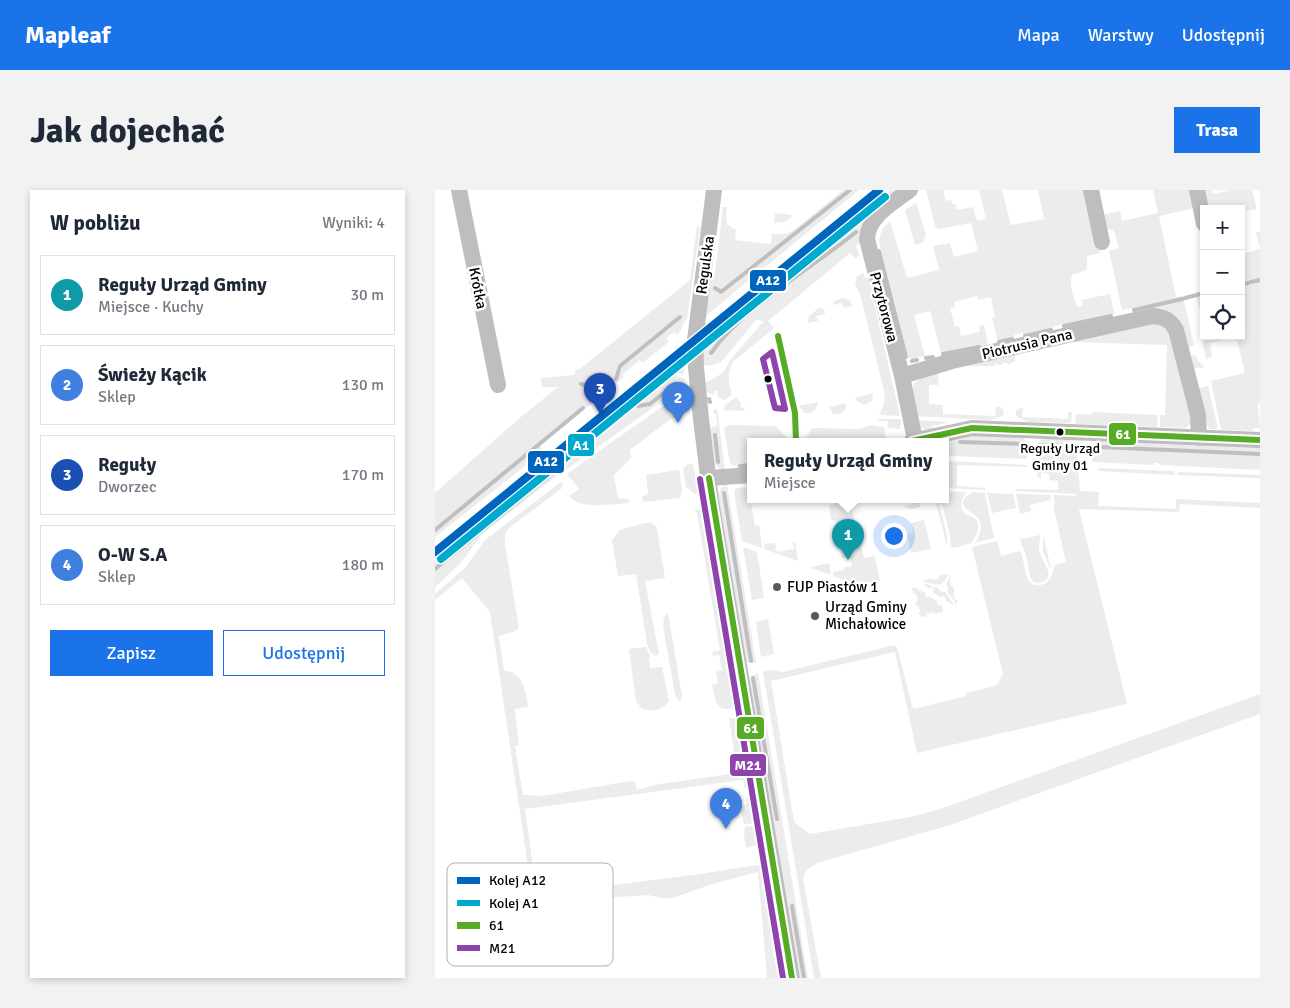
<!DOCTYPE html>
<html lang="pl">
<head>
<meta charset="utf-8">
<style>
  :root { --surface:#fff; --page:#f2f2f3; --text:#1f2937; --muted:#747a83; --line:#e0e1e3; --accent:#1a73e8 }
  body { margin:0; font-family:Signika,sans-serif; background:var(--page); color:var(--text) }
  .controls { position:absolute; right:15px; top:15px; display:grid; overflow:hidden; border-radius:0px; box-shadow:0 2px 8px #0003 }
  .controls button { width:45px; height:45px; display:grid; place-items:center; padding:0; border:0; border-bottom:1px solid var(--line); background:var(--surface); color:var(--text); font:25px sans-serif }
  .you { position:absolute; left:458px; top:345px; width:18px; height:18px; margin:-12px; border:4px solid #fff; border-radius:50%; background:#1a73e8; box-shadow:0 0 0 8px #1a73e833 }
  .badge { display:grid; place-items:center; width:32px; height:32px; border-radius:50%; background:var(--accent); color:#fff; font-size:16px; font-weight:700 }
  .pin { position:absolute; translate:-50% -41px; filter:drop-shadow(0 1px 2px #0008) }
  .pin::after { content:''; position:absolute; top:26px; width:18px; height:15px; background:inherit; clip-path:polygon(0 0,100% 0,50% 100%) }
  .popup { position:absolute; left:312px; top:248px; width:202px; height:65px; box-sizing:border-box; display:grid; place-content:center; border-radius:0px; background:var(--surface); filter:drop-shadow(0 1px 4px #0005); font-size:16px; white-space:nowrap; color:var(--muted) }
  .popup b { font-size:19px; color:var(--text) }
  .popup::after { content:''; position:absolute; left:50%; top:100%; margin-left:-10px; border:10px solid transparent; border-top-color:var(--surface) }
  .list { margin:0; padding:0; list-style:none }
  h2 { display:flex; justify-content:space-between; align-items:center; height:65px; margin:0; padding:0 20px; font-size:21px }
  h2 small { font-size:16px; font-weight:400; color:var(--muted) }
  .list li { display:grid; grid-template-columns:32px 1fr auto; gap:15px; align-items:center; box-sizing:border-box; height:80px; margin:0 10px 10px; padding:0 10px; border:1px solid var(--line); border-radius:0px }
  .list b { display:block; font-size:19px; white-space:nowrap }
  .list p { margin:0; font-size:16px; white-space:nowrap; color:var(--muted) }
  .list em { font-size:16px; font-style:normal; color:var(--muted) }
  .actions { display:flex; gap:10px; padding:15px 20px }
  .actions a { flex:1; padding:11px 0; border:1px solid var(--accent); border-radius:0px; text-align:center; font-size:18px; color:var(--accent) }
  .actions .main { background:var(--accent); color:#fff }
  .icon { flex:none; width:28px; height:28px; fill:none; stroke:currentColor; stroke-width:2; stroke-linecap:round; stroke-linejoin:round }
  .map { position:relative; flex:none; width:825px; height:788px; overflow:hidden; border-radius:0px }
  header { display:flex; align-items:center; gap:30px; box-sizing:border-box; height:70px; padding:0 25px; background:var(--accent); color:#fff }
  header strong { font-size:24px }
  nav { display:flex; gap:28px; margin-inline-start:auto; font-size:18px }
  .intro { display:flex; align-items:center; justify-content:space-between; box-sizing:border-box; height:120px; padding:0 30px }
  h1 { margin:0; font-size:35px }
  .button { padding:12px 22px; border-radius:0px; background:var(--accent); color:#fff; font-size:18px; font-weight:700 }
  main { display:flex; gap:30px; padding:0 30px }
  aside { flex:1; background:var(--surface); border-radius:0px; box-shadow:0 2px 8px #0003 }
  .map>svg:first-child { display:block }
  .green { fill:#ececec }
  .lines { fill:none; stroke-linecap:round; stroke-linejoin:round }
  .stream { stroke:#bfbfbf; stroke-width:4 }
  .minor { stroke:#bebebe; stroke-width:16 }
  .bus-1-casing { stroke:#fff; stroke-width:10 }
  .bus-2-casing { stroke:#fff; stroke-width:10 }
  .bus-1 { stroke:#58ac25; stroke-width:6 }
  .bus-2 { stroke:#8e44ad; stroke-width:6 }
  .rail-1-casing { stroke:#fff; stroke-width:11 }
  .rail-2-casing { stroke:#fff; stroke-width:11 }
  .rail-1 { stroke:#0065bd; stroke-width:8 }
  .rail-2 { stroke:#00a9ce; stroke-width:8 }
  .bus-dot { fill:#000; stroke:#fff; stroke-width:2 }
  .poi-dot { fill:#595959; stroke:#fff; stroke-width:2 }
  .labels { text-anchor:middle; stroke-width:5; stroke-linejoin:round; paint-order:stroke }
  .bus-label { font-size:14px; fill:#000; stroke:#fff }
  .street-label { font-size:15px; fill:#000; stroke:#fff }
  .poi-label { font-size:15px; fill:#000; stroke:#fff; text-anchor:start }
  .key { fill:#fff; stroke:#b2b2b2; stroke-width:1 }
  .key-label { font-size:14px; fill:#000 }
  .line-badge { stroke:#fff; stroke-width:2 }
  .badge-label { font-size:14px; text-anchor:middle; font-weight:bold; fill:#fff }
</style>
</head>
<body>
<header>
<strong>Mapleaf</strong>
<nav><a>Mapa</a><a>Warstwy</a><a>Udostępnij</a></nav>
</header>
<div class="intro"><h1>Jak dojechać</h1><a class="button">Trasa</a></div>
<main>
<aside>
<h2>W pobliżu<small>Wyniki: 4</small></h2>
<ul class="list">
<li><span class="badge" style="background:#0f9aa8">1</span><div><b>Reguły Urząd Gminy</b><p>Miejsce · Kuchy</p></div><em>30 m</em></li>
<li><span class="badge" style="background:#3f7fe0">2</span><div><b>Świeży Kącik</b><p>Sklep</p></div><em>130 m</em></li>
<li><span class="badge" style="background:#1a4fb4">3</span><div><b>Reguły</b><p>Dworzec</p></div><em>170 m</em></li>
<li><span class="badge" style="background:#3f7fe0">4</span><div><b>O-W S.A</b><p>Sklep</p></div><em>180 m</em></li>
</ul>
<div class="actions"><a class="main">Zapisz</a><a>Udostępnij</a></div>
</aside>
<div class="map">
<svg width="825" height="788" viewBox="0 0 825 788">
  <rect width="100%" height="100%" fill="#fff"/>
  <!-- green -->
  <path class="green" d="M 408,0 L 424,0 L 273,124 L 271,128 L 274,83 L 280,83 L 288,17 L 292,17 L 291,25 L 292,34 L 301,40 L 300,50 L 336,54 L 337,44 L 351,44 L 359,40 Z
    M 455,0 L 465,0 C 448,13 420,28 425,54 L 421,55 L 424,65 L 421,69 L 415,63 L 333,131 L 339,138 L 298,172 C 291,184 294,192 297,205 L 289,210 L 283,207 L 282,201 L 279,201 L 280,205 L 271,202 L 270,193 L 288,183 L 295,170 L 329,131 L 321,130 L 287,171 L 278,175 L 267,176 L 267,153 Z
    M 491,0 L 508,0 L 511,11 L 516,10 L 517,14 L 520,14 L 522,20 L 538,17 L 542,31 L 551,29 L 544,0 L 567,0 L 576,35 L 609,29 L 603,0 L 651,0 L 665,63 L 652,66 L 652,79 L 649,81 L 637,85 C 634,93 638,109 643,117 L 648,115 L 646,110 L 675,104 L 679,122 L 677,127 L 629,139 L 627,134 L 618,137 L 617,141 L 589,147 L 588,143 L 579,145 L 579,150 L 563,153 L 557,128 L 560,127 L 556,107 L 543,110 L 542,106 L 519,112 L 520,117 L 515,118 L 520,137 L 524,136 L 526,146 L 545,142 L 544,136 L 549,135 L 553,155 L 507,167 L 495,121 L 479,125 L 490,166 L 477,169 L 473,167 L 444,52 C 445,43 448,37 455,31 L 472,88 L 504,80 L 498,56 L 515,53 L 519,67 L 543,61 L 536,33 L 503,39 L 500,36 Z
    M 718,0 L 757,0 L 760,18 L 724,26 L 741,107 L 748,106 L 759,155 L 754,158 L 751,157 L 746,138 L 699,123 L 697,118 L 687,120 L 674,61 L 684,58 L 679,41 L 669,37 L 666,25 L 685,21 L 687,31 L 723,23 Z
    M 767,0 L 777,0 L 778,4 L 795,0 L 817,0 L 822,19 L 806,22 L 806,19 L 771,19 Z
    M 481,13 L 491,45 L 488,52 L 480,55 L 470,20 Z
    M 340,23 L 356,25 L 358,26 L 349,32 L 339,33 Z
    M 262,36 L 265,37 L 252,129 C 246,134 248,141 242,145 L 239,142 L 231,148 L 234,152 L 207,173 L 205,170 L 188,184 L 189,187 L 105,256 L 109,261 L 0,347 L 0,303 L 87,226 L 123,197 L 107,197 L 106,188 L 139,185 L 141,180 L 146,178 L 255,90 Z
    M 821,42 L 825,42 L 825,213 L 823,214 L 825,238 L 818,238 L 818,241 L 786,240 L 776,191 L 810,183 L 802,151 L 800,151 L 799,148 L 775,153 L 777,167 L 771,169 C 768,159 768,150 767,140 L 769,138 L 769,146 L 806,146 L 806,64 L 825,59 Z
    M 429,83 L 429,87 L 433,88 L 434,91 L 465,226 L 444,225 L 448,216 L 450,205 L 425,104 L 420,95 L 422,86 Z
    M 769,101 L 769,117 L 764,118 L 761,103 Z
    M 407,108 L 414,110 L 418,116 L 409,118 L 407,113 L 398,115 L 398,112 Z
    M 384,118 L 389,119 L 390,124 L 381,126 L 383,131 L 373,133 L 374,126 Z
    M 717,131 L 735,140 L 757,232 L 751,238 L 725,237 L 725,225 L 730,225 L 732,155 L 636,152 L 580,165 L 580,171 L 573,175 L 573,173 L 567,173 L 567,175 L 564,175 L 563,174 L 560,174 L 560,176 L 532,176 Z
    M 249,163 L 249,185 L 233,178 L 222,187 L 221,186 Z
    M 761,165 L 763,171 L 769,176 L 768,178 L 758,178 L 754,169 L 756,166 Z
    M 504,181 L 503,195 L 494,195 L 494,214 L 508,215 L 508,224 L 560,226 L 561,217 L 566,217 L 569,222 L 568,226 L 555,230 L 479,226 C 476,194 472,193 504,181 Z
    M 234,183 L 250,189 L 251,203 L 247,201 L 230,209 L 115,291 L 47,344 L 25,374 L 0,397 L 0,367 L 104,281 L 109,286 L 172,234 L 175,237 L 192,223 L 191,220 L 225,191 L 228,194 L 236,188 L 233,184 Z
    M 773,196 L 783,239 L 775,239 L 770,233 L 761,199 Z
    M 438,203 L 437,211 L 430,215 L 423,212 L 420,208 Z
    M 301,207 L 307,214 L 305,216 L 307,218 L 310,217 L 309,220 L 307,221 L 289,220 L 289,216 Z
    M 241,209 L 248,211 L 244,225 L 234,230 L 195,260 L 196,268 L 179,285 L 183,308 L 194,309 L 194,313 C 178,314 145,320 134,306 L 144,299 L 132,284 L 221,221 Z
    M 353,211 L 351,219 C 346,224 338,223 335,215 Z
    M 383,212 L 381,219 L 376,223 L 369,223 L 364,216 Z
    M 411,213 L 410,220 L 405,224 L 398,224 L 394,217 Z
    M 282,218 L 290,280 L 286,280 L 280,275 L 274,239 L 282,235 L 281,224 L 277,222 Z
    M 585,218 L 588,218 L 587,227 L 633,229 L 633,222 L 637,222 L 636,233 L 593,232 L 581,226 L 581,221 Z
    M 658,222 L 723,225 L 722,237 L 640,234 L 641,224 L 657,225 Z
    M 445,229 L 466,229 L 465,239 L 452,238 L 453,231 L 442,231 Z
    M 480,230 L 516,232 L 497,236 L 498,240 C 489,241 485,238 480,230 Z
    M 295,235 L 341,236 L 355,251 L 316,251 L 315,279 L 303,280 L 302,276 L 295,274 L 289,238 Z
    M 437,235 L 449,237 L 451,250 L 366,251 L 370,250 L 377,238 L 424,239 Z
    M 533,244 L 588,247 L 593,254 L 592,269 L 515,266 L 511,267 L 511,249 Z
    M 608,248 C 632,250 641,243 642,272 L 602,270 L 604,252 Z
    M 664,251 L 825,256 L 825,280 L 725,275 L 724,273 L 719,273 L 719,275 L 657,272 L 656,259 Z
    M 515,271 L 592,275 L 592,277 L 522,275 L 522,296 L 550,298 L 550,300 L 511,298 L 511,273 Z
    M 253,274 L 258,274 L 261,291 L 268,300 L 260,304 L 251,297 L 248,279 Z
    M 602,275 L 643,277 L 645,301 L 664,302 L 663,316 L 741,319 L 741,309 L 825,313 L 825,318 L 745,314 L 744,322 L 644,319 L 692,514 L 482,563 L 460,462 L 336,491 L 359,632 L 375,644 L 475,627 L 505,619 L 825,504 L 825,524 L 512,636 L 385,672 C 377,676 370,679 368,688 L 386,788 L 379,788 L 328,482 L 335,480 L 348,482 L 459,455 L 462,457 L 478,519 L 531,506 L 531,503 L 562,495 L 568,484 L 537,357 L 562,351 L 566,366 L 585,361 C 591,371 588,398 605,395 C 616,394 617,383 620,375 L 631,372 L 618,315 L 620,315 L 618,305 L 641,306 L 642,304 L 581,301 L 581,299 L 623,300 L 623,291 L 614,290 L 614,284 L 606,283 L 606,289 L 602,285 Z
    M 663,278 L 739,281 L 739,285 L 664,281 Z
    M 244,280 L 247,300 L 245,308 L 208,312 L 207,307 L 213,304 L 211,285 Z
    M 743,282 L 825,285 L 825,288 L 743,285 Z
    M 127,291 L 128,294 L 126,299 L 74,338 L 70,343 L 70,354 L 84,438 L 81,441 L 64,446 L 69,481 C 88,481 91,502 93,517 L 80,519 L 84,555 L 80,556 L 88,605 L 107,606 L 196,591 L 200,592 L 202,599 L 207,599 L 218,595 L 302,583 L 294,528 L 306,529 L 311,559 L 303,562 L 305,572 L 312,573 L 316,594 L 309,598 L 308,590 L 90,619 L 102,705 L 265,684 L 322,675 L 332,677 L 350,788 L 332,788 L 323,682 L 277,694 L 238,708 L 228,708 L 213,705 L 139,710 L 112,710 L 105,709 L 97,703 L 55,422 L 27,388 L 0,410 L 0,404 L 31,377 L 50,350 Z
    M 292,294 L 321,473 L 316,473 L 310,471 L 283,305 L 286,298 Z
    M 315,297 L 315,308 L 320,336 L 324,335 L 327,358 L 307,351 L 299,301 L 301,298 Z
    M 511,301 L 532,302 C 526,308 523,318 531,324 C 533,325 536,326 539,328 C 548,334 541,346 536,353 L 519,358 L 516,356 L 515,346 L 506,309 L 510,309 Z
    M 538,302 L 550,303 L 559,348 L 540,353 C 544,347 548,338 545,331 C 540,321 514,316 538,302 Z
    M 552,303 L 578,304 L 581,318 L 557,323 Z
    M 581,304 L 615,305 L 616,310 L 595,315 L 596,321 L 585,324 Z
    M 398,309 L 432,309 L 415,313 L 429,368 L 440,366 L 445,391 L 422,395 L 398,386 L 398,382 L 409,380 L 409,377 L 417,376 L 415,367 L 407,368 L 401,331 L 396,330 L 394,315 L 399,314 Z
    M 476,309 L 483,309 L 485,317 C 479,319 475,321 469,316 L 477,314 Z
    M 500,309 L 503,309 L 512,346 L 512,356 Z
    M 259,319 L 269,321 L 270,324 L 303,514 C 299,519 291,520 286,518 L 281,512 L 277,495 L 283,493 L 281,482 L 287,480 L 284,465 L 278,466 L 277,462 L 285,460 L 262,323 Z
    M 489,330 L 496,359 L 476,363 L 472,344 L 478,343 L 476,333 Z
    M 209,333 L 217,333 L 222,338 L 230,388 L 210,391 L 223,459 L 224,463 L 221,466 L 215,462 L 212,454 L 201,384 L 183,386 L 177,350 L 185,340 Z
    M 608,344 L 615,375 L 617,375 L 615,378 L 608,362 Z
    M 605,345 L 604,361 L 614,383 L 611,390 C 592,401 595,379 592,369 C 590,362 587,356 585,349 Z
    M 360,352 L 363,371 L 329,359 L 330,354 L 340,353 L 342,362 L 359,359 L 358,353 Z
    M 308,357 L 322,362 L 329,408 L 317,410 Z
    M 394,373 L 396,385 L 376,378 L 376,377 Z
    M 511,384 L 513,385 C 507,398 501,395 488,391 L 496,388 L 497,390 L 504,388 L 504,386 Z
    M 516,385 L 516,388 L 515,389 L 516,396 L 518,396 L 520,402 L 518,403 L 520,410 L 522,410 L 522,415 L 512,401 L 513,397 L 511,394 Z
    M 488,393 L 503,398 L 506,402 L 510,402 L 520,416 L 510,410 L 511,408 L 508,406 L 506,408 L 497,401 L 499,399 L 496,397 L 494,399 Z
    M 479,397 L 491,403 L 490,405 L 492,408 L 494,406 L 503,412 L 502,414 L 505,416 L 506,414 L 508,419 L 507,422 L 499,424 L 498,422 L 491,424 L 492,426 L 487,427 L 483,423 L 485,422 L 483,415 L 481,416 L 480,412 L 483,411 L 481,404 L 479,404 L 477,399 Z
    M 233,422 L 247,506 L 245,512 L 240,505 L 228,436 L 229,428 Z
    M 333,429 L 339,464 L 326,467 L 321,432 Z
    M 211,457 L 216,467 L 214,468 L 215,478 L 227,477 L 234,511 C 225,522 220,521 207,519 L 201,511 L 194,459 Z
    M 323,483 L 373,788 L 365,788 L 314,491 L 316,487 Z
    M 311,607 L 319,608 L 323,633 L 309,634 L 305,617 L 312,614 Z
    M 323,635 L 325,653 L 319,656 L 311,658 L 309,644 L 310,637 Z"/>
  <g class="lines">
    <!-- stream -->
    <path class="stream" d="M 444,61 L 471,167
      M 816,92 L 825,90
      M 806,95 L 813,93
      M 280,98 L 286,102 L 415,0
      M 750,108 L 769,103
      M 699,120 L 747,109
      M 629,136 L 676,126
      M 590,146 L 616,140
      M 564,152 L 577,149
      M 276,163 C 309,116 376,79 421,42
      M 508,164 L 544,157
      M 491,168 L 498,167
      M 477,171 L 482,170
      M 181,189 L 185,176 L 245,127
      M 146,194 L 166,200
      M 274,209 L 275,212
      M 203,216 L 215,214 L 240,194
      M 280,245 L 283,272
      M 525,252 L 592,254
      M 605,255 L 637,256
      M 664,257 L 825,264
      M 305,276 L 316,275
      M 289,303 L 316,471
      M 0,340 L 148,218
      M 0,379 L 129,274
      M 318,488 L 342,629
      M 357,716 L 369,788"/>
    <!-- minor -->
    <path class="minor" d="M 24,0 L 63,195
      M 279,0 L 260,150 L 261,177 L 266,229 L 276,310 L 357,788
      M 475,0 C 458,13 433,26 432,49 L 467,186 L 480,250
      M 656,0 L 667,52
      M 762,0 L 769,34
      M 467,186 L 517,171 L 718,126 C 729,127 736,130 741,140 L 763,225 L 764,248
      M 477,251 L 537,238 L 825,250
      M 274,288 L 316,285"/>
    <defs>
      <path id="bus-1" d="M 343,146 L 360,223 L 361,251
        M 477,251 L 537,238 L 825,250
        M 274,288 L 357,788"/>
      <path id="bus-2" d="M 337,162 L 350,219 L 340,218 L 328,169 Z
        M 265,289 L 348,788"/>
    </defs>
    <!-- bus-1 casing -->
    <use href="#bus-1" class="bus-1-casing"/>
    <!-- bus-2 casing -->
    <use href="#bus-2" class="bus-2-casing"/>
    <!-- bus-1 -->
    <use href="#bus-1" class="bus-1"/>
    <!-- bus-2 -->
    <use href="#bus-2" class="bus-2"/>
    <defs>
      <path id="rail-1" d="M 0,362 L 444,0"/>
      <path id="rail-2" d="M 6,369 L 450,7"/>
    </defs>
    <!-- rail-1 casing -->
    <use href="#rail-1" class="rail-1-casing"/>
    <!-- rail-2 casing -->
    <use href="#rail-2" class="rail-2-casing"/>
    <!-- rail-1 -->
    <use href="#rail-1" class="rail-1"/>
    <!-- rail-2 -->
    <use href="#rail-2" class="rail-2"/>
  </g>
  <!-- markers -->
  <g class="bus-dot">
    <circle cx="333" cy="189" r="4.5"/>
    <circle cx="625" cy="242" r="4.5"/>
  </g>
  <g class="poi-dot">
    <circle cx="342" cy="397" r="5"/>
    <circle cx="380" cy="426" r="5"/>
  </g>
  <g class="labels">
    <!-- bus labels -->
    <g class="bus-label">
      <text x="625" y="263">Reguły Urząd<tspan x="625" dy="17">Gminy 01</tspan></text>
    </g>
    <!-- street labels -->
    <g class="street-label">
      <text transform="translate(270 75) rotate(-82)" y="5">Regulska</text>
      <text transform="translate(43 98) rotate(79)" y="5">Krótka</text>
      <text transform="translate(449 117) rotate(75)" y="5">Przytorowa</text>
      <text transform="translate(592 154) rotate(-13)" y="5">Piotrusia Pana</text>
    </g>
    <!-- poi labels -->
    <g class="poi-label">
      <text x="352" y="402">FUP Piastów 1</text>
      <text x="390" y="422">Urząd Gminy<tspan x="390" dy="17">Michałowice</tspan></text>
    </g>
  </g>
  <!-- legend -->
  <rect x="12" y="673" width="166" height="103" rx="8" class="key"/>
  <rect x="22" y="687" width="23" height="7" fill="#0065bd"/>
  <rect x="22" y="710" width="23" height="6" fill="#00a9ce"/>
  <rect x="22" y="732" width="23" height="7" fill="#58ac25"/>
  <rect x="22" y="755" width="23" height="6" fill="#8e44ad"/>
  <g class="key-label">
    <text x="54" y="695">Kolej A12</text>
    <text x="54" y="718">Kolej A1</text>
    <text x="54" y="740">61</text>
    <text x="54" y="763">M21</text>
  </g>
  <g class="line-badge">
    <rect x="314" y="79" width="38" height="23" rx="5" fill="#0065bd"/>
    <rect x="673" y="232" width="29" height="24" rx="5" fill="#58ac25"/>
    <rect x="132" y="243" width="28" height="24" rx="5" fill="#00a9ce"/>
    <rect x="92" y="260" width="38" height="24" rx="5" fill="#0065bd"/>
    <rect x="301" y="526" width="29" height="24" rx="5" fill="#58ac25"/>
    <rect x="294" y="563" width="38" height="24" rx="5" fill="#8e44ad"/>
  </g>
  <g class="badge-label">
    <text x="333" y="95">A12</text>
    <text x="688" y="249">61</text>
    <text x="146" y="260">A1</text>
    <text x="111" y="276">A12</text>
    <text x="316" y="543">61</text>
    <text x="313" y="580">M21</text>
  </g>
</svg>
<div class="controls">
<button>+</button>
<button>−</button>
<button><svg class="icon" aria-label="locate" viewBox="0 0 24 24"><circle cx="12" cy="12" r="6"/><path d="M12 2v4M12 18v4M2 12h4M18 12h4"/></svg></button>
</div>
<div class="you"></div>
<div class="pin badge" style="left:413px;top:370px;background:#0f9aa8">1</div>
<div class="popup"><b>Reguły Urząd Gminy</b>Miejsce</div>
<div class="pin badge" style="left:243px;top:233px;background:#3f7fe0">2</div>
<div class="pin badge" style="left:165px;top:224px;background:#1a4fb4">3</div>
<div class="pin badge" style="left:291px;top:639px;background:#3f7fe0">4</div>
</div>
</main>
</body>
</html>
